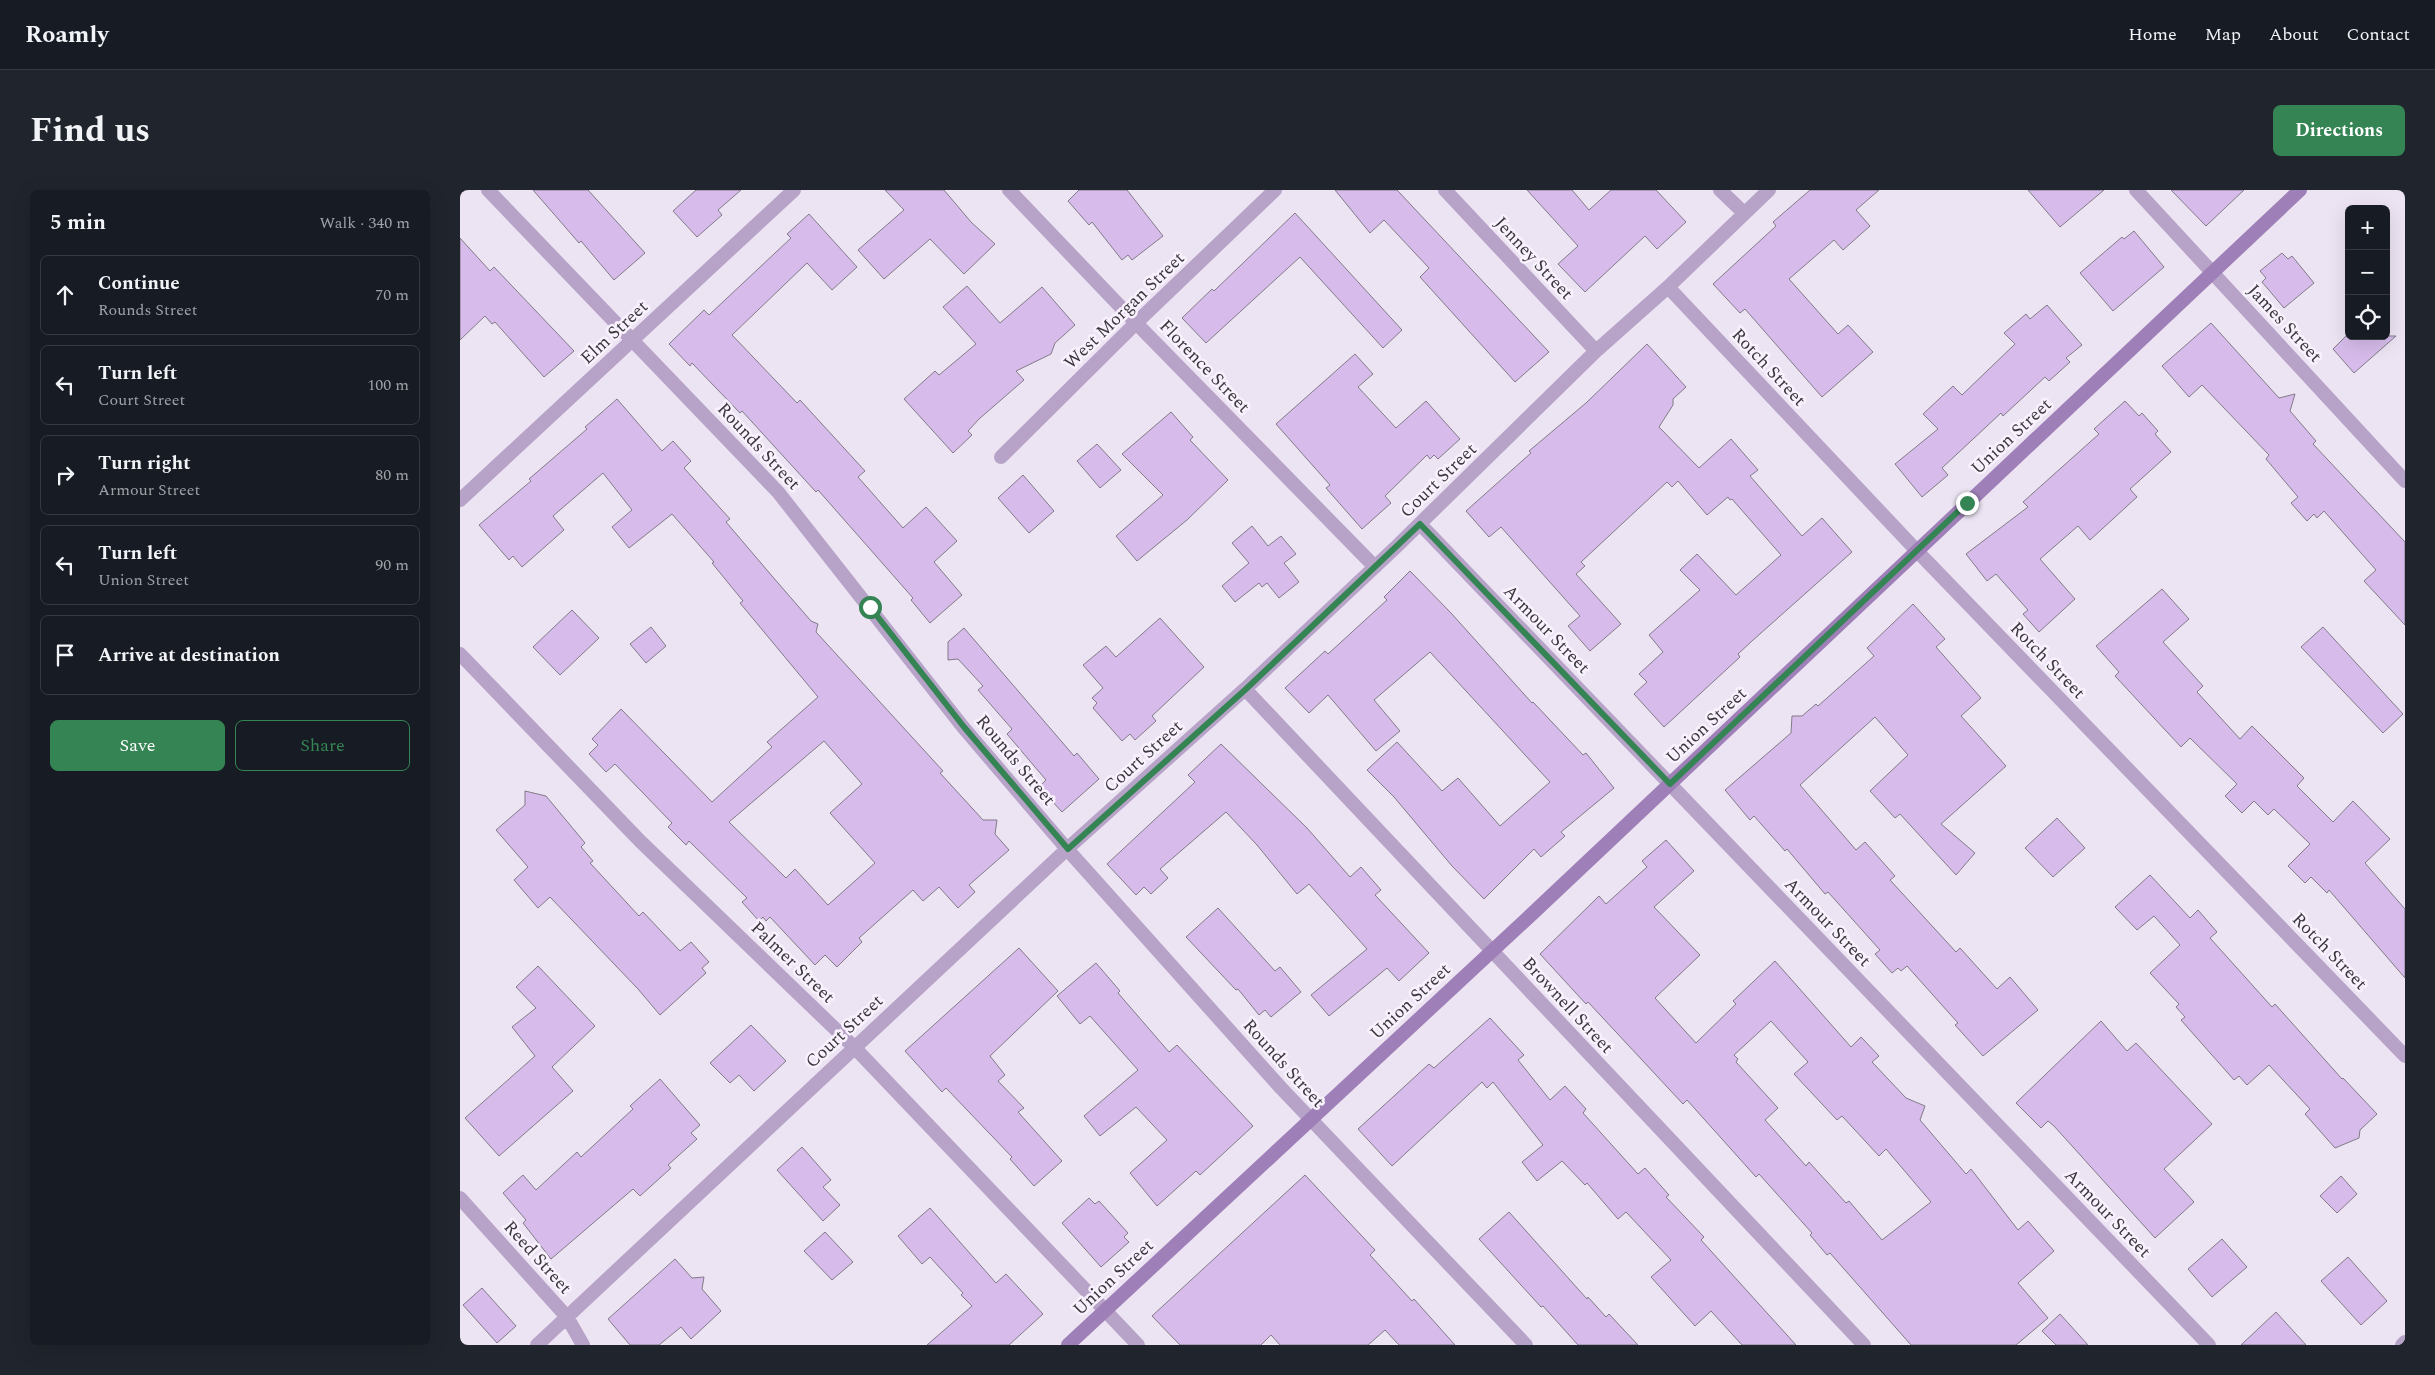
<!DOCTYPE html>
<html lang="en">
<head>
<meta charset="utf-8">
<style>
  :root { --surface:#171b24; --page:#20242c; --text:#f1f3f6; --muted:#9ea1a6; --line:#363941; --accent:#358454 }
  body { margin:0; font-family:Spectral,serif; background:var(--page); color:var(--text) }
  .controls { position:absolute; right:15px; top:15px; display:grid; overflow:hidden; border-radius:8px; box-shadow:0 5px 20px #0002 }
  .controls button { width:45px; height:45px; display:grid; place-items:center; padding:0; border:0; border-bottom:1px solid var(--line); background:var(--surface); color:var(--text); font:25px sans-serif }
  .stop { position:absolute; width:15px; height:15px; margin:-11px; border:4px solid #358454; border-radius:50%; background:#fff }
  .stop.end { background:#358454; border-color:#fff; box-shadow:0 1px 5px #0008 }
  .list { margin:0; padding:0; list-style:none }
  h2 { display:flex; justify-content:space-between; align-items:center; height:65px; margin:0; padding:0 20px; font-size:21px }
  h2 small { font-size:16px; font-weight:400; color:var(--muted) }
  .list li { display:grid; grid-template-columns:32px 1fr auto; gap:15px; align-items:center; box-sizing:border-box; height:80px; margin:0 10px 10px; padding:0 10px; border:1px solid var(--line); border-radius:8px }
  .list b { display:block; font-size:19px; white-space:nowrap }
  .list p { margin:0; font-size:16px; white-space:nowrap; color:var(--muted) }
  .list em { font-size:16px; font-style:normal; color:var(--muted) }
  .actions { display:flex; gap:10px; padding:15px 20px }
  .actions a { flex:1; padding:11px 0; border:1px solid var(--accent); border-radius:8px; text-align:center; font-size:18px; color:var(--accent) }
  .actions .main { background:var(--accent); color:#fff }
  .icon { flex:none; width:28px; height:28px; fill:none; stroke:currentColor; stroke-width:2; stroke-linecap:round; stroke-linejoin:round }
  .map { position:relative; flex:none; width:1945px; height:1155px; overflow:hidden; border-radius:8px }
  header { display:flex; align-items:center; gap:30px; box-sizing:border-box; height:70px; padding:0 25px; background:var(--surface); border-bottom:1px solid var(--line) }
  header strong { font-size:24px }
  nav { display:flex; gap:28px; margin-inline-start:auto; font-size:18px }
  .intro { display:flex; align-items:center; justify-content:space-between; box-sizing:border-box; height:120px; padding:0 30px }
  h1 { margin:0; font-size:35px }
  .button { padding:12px 22px; border-radius:8px; background:var(--accent); color:#fff; font-size:18px; font-weight:700 }
  main { display:flex; gap:30px; padding:0 30px }
  aside { flex:1; background:var(--surface); border-radius:8px; box-shadow:0 5px 20px #0002 }
  .map>svg:first-child { display:block }
  .building { fill:#d7bceb; stroke:#827b88; fill-rule:evenodd }
  .lines { fill:none; stroke-linecap:round; stroke-linejoin:round }
  .minor { stroke:#b7a2c8; stroke-width:14 }
  .secondary { stroke:#9f7fb7; stroke-width:14 }
  .route { stroke:#358454; stroke-width:6 }
  .labels { text-anchor:middle; stroke-width:5; stroke-linejoin:round; paint-order:stroke }
  .street-label { font-size:18px; fill:#3a373c; stroke:#f9f2fe }
</style>
</head>
<body>
<header>
<strong>Roamly</strong>
<nav><a>Home</a><a>Map</a><a>About</a><a>Contact</a></nav>
</header>
<div class="intro"><h1>Find us</h1><a class="button">Directions</a></div>
<main>
<aside>
<h2>5 min<small>Walk · 340 m</small></h2>
<ul class="list">
<li><svg class="icon" aria-label="ahead" viewBox="0 0 24 24"><path d="M12 20V5M6 11l6-6 6 6"/></svg><div><b>Continue</b><p>Rounds Street</p></div><em>70 m</em></li>
<li><svg class="icon" aria-label="left" viewBox="0 0 24 24"><path d="M17 20v-9H6M10 6l-5 5 5 5"/></svg><div><b>Turn left</b><p>Court Street</p></div><em>100 m</em></li>
<li><svg class="icon" aria-label="right" viewBox="0 0 24 24"><path d="M7 20v-9h11M14 6l5 5-5 5"/></svg><div><b>Turn right</b><p>Armour Street</p></div><em>80 m</em></li>
<li><svg class="icon" aria-label="left" viewBox="0 0 24 24"><path d="M17 20v-9H6M10 6l-5 5 5 5"/></svg><div><b>Turn left</b><p>Union Street</p></div><em>90 m</em></li>
<li><svg class="icon" aria-label="arrive" viewBox="0 0 24 24"><path d="M6 21V4h12l-3 4 3 4H6"/></svg><div><b>Arrive at destination</b></div></li>
</ul>
<div class="actions"><a class="main">Save</a><a>Share</a></div>
</aside>
<div class="map">
<svg width="1945" height="1155" viewBox="0 0 1945 1155">
  <rect width="100%" height="100%" fill="#ece4f3"/>
  <!-- building -->
  <path class="building" d="M 73,0 L 128,0 L 185,63 L 154,90 L 121,51 L 119,53 Z
    M 236,0 L 281,0 L 258,20 L 262,25 L 237,47 L 213,21 Z
    M 425,0 L 484,0 L 511,32 L 535,54 L 504,84 L 470,49 L 424,89 L 398,60 L 444,20 Z
    M 619,0 L 667,0 L 703,46 L 672,70 L 668,65 L 662,70 L 632,32 L 629,35 L 608,11 Z
    M 875,0 L 937,0 L 1089,162 L 1055,192 L 960,87 L 969,78 L 924,30 L 910,43 Z
    M 1067,0 L 1112,0 L 1129,20 L 1151,0 L 1196,0 L 1226,32 L 1197,59 L 1185,46 L 1125,102 L 1098,74 L 1118,56 Z
    M 1350,0 L 1419,0 L 1396,20 L 1410,36 L 1383,60 L 1374,50 L 1329,89 L 1378,144 L 1388,135 L 1413,162 L 1362,207 L 1285,119 L 1280,123 L 1253,94 L 1316,36 L 1313,32 Z
    M 1568,0 L 1644,0 L 1600,37 Z
    M 1711,0 L 1784,0 L 1746,36 Z
    M 835,23 L 942,140 L 923,158 L 840,67 L 746,153 L 722,128 L 752,99 L 754,101 Z
    M 349,24 L 397,77 L 372,100 L 347,73 L 272,145 L 337,213 L 340,210 L 405,281 L 398,287 L 443,338 L 466,317 L 497,351 L 474,372 L 502,405 L 470,433 L 451,410 L 453,408 L 358,300 L 356,302 L 282,221 L 280,223 L 232,173 L 230,176 L 209,154 L 244,120 L 249,125 L 331,48 L 327,44 Z
    M 1674,41 L 1704,77 L 1653,121 L 1620,83 L 1662,47 L 1664,49 Z
    M 0,48 L 30,81 L 34,77 L 114,161 L 84,187 L 35,132 L 32,134 L 25,126 L 0,150 Z
    M 1822,63 L 1828,69 L 1832,66 L 1854,93 L 1824,118 L 1802,92 L 1806,88 L 1800,81 Z
    M 507,96 L 540,133 L 582,97 L 615,135 L 595,153 L 591,164 L 556,181 L 564,190 L 519,229 L 508,241 L 512,245 L 493,263 L 444,209 L 475,181 L 479,185 L 516,154 L 483,117 Z
    M 1587,115 L 1622,155 L 1606,168 L 1610,172 L 1589,191 L 1585,187 L 1543,226 L 1541,223 L 1482,278 L 1488,285 L 1462,307 L 1435,274 L 1478,239 L 1463,224 L 1493,196 L 1502,205 L 1555,154 L 1544,143 L 1566,124 L 1570,129 Z
    M 1751,133 L 1819,208 L 1835,204 L 1830,221 L 1856,251 L 1853,254 L 1945,352 L 1945,435 L 1904,391 L 1916,380 L 1864,321 L 1857,328 L 1854,324 L 1847,331 L 1831,313 L 1838,307 L 1806,269 L 1809,265 L 1742,195 L 1729,207 L 1702,176 Z
    M 1886,146 L 1936,146 L 1894,183 L 1873,159 Z
    M 1187,154 L 1226,197 L 1213,209 L 1213,215 L 1199,237 L 1239,278 L 1271,249 L 1298,280 L 1290,286 L 1342,346 L 1362,328 L 1392,362 L 1292,451 L 1278,464 L 1280,467 L 1204,537 L 1174,504 L 1187,492 L 1179,484 L 1203,462 L 1189,445 L 1240,400 L 1220,380 L 1237,364 L 1276,405 L 1321,365 L 1272,309 L 1270,310 L 1268,307 L 1247,325 L 1218,291 L 1212,297 L 1207,292 L 1121,372 L 1125,376 L 1116,384 L 1161,434 L 1130,461 L 1108,436 L 1120,426 L 1041,337 L 1029,347 L 1006,321 L 1071,263 L 1069,261 L 1126,213 Z
    M 895,164 L 913,184 L 898,197 L 936,238 L 966,211 L 1000,249 L 978,269 L 974,265 L 970,269 L 967,265 L 925,306 L 931,313 L 902,339 L 866,298 L 870,295 L 816,234 Z
    M 157,209 L 202,261 L 213,251 L 231,271 L 224,278 L 270,329 L 266,332 L 312,386 L 351,431 L 358,434 L 356,442 L 483,581 L 480,583 L 523,630 L 537,630 L 535,644 L 549,660 L 509,695 L 515,702 L 498,718 L 479,697 L 463,711 L 453,700 L 399,748 L 402,752 L 377,777 L 365,765 L 355,775 L 310,727 L 306,731 L 303,727 L 299,731 L 282,712 L 287,708 L 229,651 L 226,655 L 208,637 L 212,633 L 155,574 L 146,582 L 129,564 L 138,555 L 132,549 L 161,519 L 252,612 L 312,557 L 307,552 L 358,507 L 280,413 L 283,411 L 252,373 L 254,372 L 212,324 L 169,358 L 152,337 L 172,320 L 143,283 L 93,326 L 104,340 L 62,377 L 53,366 L 49,370 L 19,335 L 71,291 L 69,289 L 127,239 L 125,237 ZM 364,551 L 402,594 L 370,623 L 415,673 L 368,715 L 335,679 L 326,688 L 269,632 Z
    M 1665,211 L 1679,226 L 1682,223 L 1698,241 L 1695,244 L 1711,262 L 1670,299 L 1677,307 L 1630,350 L 1618,336 L 1580,369 L 1615,409 L 1579,442 L 1563,424 L 1568,420 L 1536,384 L 1527,391 L 1506,364 L 1568,317 L 1563,312 L 1639,244 L 1634,239 Z
    M 711,222 L 733,247 L 730,250 L 768,290 L 727,330 L 677,371 L 656,346 L 703,305 L 662,264 Z
    M 637,254 L 661,280 L 640,298 L 617,271 Z
    M 563,285 L 594,321 L 569,343 L 538,308 Z
    M 792,336 L 808,356 L 821,346 L 836,364 L 824,373 L 839,392 L 819,408 L 807,393 L 802,397 L 799,393 L 775,412 L 762,396 L 789,373 L 772,353 Z
    M 950,381 L 991,423 L 1072,513 L 1073,512 L 1123,565 L 1126,563 L 1154,598 L 1101,642 L 1105,646 L 1081,667 L 1074,659 L 1024,709 L 992,676 L 934,607 L 907,580 L 937,552 L 982,601 L 998,588 L 1040,636 L 1090,592 L 970,462 L 914,510 L 940,541 L 916,561 L 868,505 L 849,523 L 825,498 L 865,461 L 868,464 L 927,410 L 924,407 Z
    M 1702,399 L 1729,429 L 1703,452 L 1743,496 L 1737,502 L 1780,549 L 1792,536 L 1844,588 L 1837,596 L 1873,632 L 1893,611 L 1930,649 L 1905,673 L 1945,719 L 1945,788 L 1869,700 L 1867,703 L 1851,687 L 1845,693 L 1828,676 L 1850,654 L 1814,619 L 1808,625 L 1794,611 L 1782,623 L 1765,606 L 1777,594 L 1730,548 L 1721,557 L 1655,486 L 1659,482 L 1636,456 Z
    M 1453,414 L 1485,449 L 1476,457 L 1521,508 L 1501,526 L 1546,576 L 1481,634 L 1515,663 L 1496,685 L 1440,624 L 1435,628 L 1410,601 L 1448,565 L 1415,527 L 1340,595 L 1396,660 L 1405,652 L 1435,686 L 1430,690 L 1496,762 L 1500,758 L 1537,799 L 1550,787 L 1578,820 L 1523,866 L 1495,835 L 1498,833 L 1447,776 L 1441,781 L 1438,778 L 1432,783 L 1415,764 L 1420,760 L 1368,702 L 1365,704 L 1327,659 L 1325,661 L 1294,626 L 1290,630 L 1265,600 L 1331,543 L 1332,526 L 1342,526 L 1356,514 L 1358,516 L 1414,466 L 1407,458 Z
    M 112,420 L 139,448 L 100,485 L 73,457 Z
    M 700,428 L 744,477 L 692,526 L 696,531 L 675,550 L 670,544 L 662,551 L 633,518 L 637,513 L 632,508 L 643,498 L 623,475 L 646,456 L 656,467 Z
    M 191,437 L 206,456 L 186,473 L 170,454 Z
    M 1863,437 L 1943,524 L 1923,543 L 1841,457 Z
    M 504,438 L 614,566 L 617,563 L 639,589 L 602,622 L 579,597 L 586,590 L 547,544 L 552,539 L 518,500 L 523,496 L 498,469 L 488,470 L 488,452 Z
    M 761,554 L 847,638 L 890,687 L 901,677 L 921,700 L 915,705 L 969,763 L 939,791 L 927,778 L 869,826 L 851,805 L 907,759 L 849,694 L 837,704 L 797,655 L 766,622 L 700,679 L 708,688 L 691,704 L 684,697 L 676,705 L 647,674 L 735,592 L 728,585 Z
    M 65,601 L 86,606 L 125,653 L 121,657 L 133,671 L 130,673 L 179,726 L 183,722 L 220,761 L 231,752 L 249,772 L 242,778 L 246,783 L 200,825 L 178,799 L 90,707 L 78,718 L 54,690 L 68,677 L 36,640 L 65,615 Z
    M 1597,628 L 1625,658 L 1593,687 L 1565,658 Z
    M 1206,650 L 1234,681 L 1194,717 L 1240,765 L 1195,808 L 1236,853 L 1276,814 L 1273,811 L 1315,771 L 1391,857 L 1401,847 L 1419,866 L 1412,872 L 1446,908 L 1465,916 L 1460,930 L 1506,984 L 1511,979 L 1558,1040 L 1568,1031 L 1594,1061 L 1558,1093 L 1588,1128 L 1556,1155 L 1451,1155 L 1370,1063 L 1367,1065 L 1350,1045 L 1352,1043 L 1299,984 L 1296,987 L 1227,910 L 1223,914 L 1128,812 L 1126,814 L 1080,764 L 1139,706 L 1146,714 L 1187,677 L 1182,671 ZM 1311,831 L 1348,872 L 1334,884 L 1377,930 L 1382,926 L 1419,966 L 1426,959 L 1471,1012 L 1422,1050 L 1389,1011 L 1386,1013 L 1349,972 L 1346,976 L 1305,930 L 1318,918 L 1276,872 L 1278,869 L 1274,865 Z
    M 1690,685 L 1730,728 L 1738,720 L 1757,742 L 1750,748 L 1812,817 L 1815,814 L 1882,889 L 1883,888 L 1917,924 L 1900,940 L 1899,948 L 1875,958 L 1845,924 L 1850,919 L 1809,875 L 1787,895 L 1779,886 L 1774,890 L 1721,830 L 1725,827 L 1716,817 L 1719,814 L 1690,783 L 1720,755 L 1694,726 L 1677,740 L 1655,717 Z
    M 758,718 L 815,781 L 820,777 L 841,802 L 811,827 L 805,820 L 799,825 L 778,799 L 776,800 L 726,747 Z
    M 559,758 L 598,801 L 530,866 L 545,885 L 538,891 L 564,918 L 558,922 L 602,971 L 574,996 L 550,969 L 552,967 L 486,898 L 482,902 L 445,861 Z
    M 636,773 L 660,801 L 658,803 L 709,862 L 717,855 L 793,936 L 740,985 L 736,981 L 697,1016 L 670,983 L 707,950 L 676,917 L 640,946 L 624,926 L 678,880 L 630,826 L 620,834 L 597,806 Z
    M 78,776 L 135,836 L 92,877 L 113,901 L 39,966 L 5,928 L 75,866 L 52,837 L 76,818 L 56,797 Z
    M 1030,828 L 1064,865 L 1058,870 L 1090,910 L 1105,896 L 1126,919 L 1123,923 L 1178,984 L 1185,978 L 1209,1005 L 1206,1007 L 1244,1047 L 1241,1050 L 1336,1155 L 1282,1155 L 1251,1121 L 1235,1136 L 1191,1087 L 1211,1070 L 1166,1022 L 1158,1029 L 1127,993 L 1125,995 L 1102,971 L 1077,991 L 1062,972 L 1083,955 L 1033,892 L 1027,898 L 1022,892 L 932,976 L 898,939 L 969,874 L 974,878 Z
    M 1641,831 L 1667,861 L 1676,853 L 1752,934 L 1704,979 L 1734,1012 L 1695,1048 L 1594,936 L 1588,931 L 1581,938 L 1556,913 Z
    M 291,835 L 326,871 L 294,901 L 279,885 L 270,893 L 250,873 Z
    M 200,889 L 240,935 L 231,943 L 237,949 L 208,975 L 211,978 L 180,1006 L 173,999 L 91,1069 L 63,1033 L 66,1030 L 43,1003 L 63,985 L 76,1000 L 117,962 L 121,967 L 173,919 L 170,916 Z
    M 342,957 L 371,990 L 363,997 L 380,1015 L 363,1031 L 317,980 Z
    M 845,985 L 915,1060 L 910,1065 L 952,1111 L 954,1109 L 995,1155 L 939,1155 L 925,1140 L 908,1155 L 820,1155 L 811,1145 L 801,1155 L 720,1155 L 692,1126 Z
    M 1881,986 L 1897,1004 L 1877,1023 L 1860,1006 Z
    M 629,1008 L 635,1014 L 639,1011 L 668,1043 L 664,1047 L 669,1052 L 641,1077 L 602,1033 Z
    M 470,1018 L 536,1093 L 546,1084 L 583,1124 L 549,1155 L 467,1155 L 512,1116 L 501,1105 L 503,1103 L 470,1067 L 462,1074 L 438,1046 Z
    M 1049,1022 L 1127,1109 L 1128,1107 L 1146,1127 L 1149,1124 L 1178,1155 L 1118,1155 L 1083,1116 L 1081,1117 L 1019,1049 Z
    M 365,1042 L 393,1072 L 372,1090 L 344,1061 Z
    M 1762,1049 L 1787,1077 L 1752,1107 L 1728,1079 Z
    M 1888,1067 L 1927,1111 L 1901,1135 L 1861,1091 Z
    M 215,1069 L 232,1088 L 244,1087 L 242,1099 L 261,1121 L 231,1149 L 221,1137 L 199,1155 L 170,1155 L 148,1129 Z
    M 22,1098 L 56,1136 L 37,1153 L 3,1115 Z
    M 1816,1122 L 1846,1155 L 1781,1155 Z
    M 1600,1124 L 1628,1155 L 1596,1155 L 1582,1141 Z"/>
  <g class="lines">
    <!-- minor -->
    <path class="minor" d="M 28,0 L 318,302 L 503,537 L 607,659 L 821,898 L 1066,1155
      M 549,0 L 676,133 L 915,377
      M 985,0 L 1136,161
      M 1260,0 L 1284,23
      M 1676,0 L 1945,291
      M 1208,97 L 1457,361 L 1945,866
      M 541,267 L 676,133 L 815,0
      M 0,310 L 334,0
      M 960,334 L 1749,1155
      M 0,464 L 180,651 L 394,857 L 678,1155
      M 785,499 L 1404,1155
      M 0,1008 L 107,1127 L 123,1155
      M 77,1155 L 607,659 L 785,499 L 936,357 L 1136,161 L 1208,97 L 1309,0
      M 1942,1155 L 1945,1152"/>
    <!-- secondary -->
    <path class="secondary" d="M 608,1155 L 1073,723 L 1840,0"/>
  </g>
  <g class="lines">
    <!-- route -->
    <path class="route" d="M 410,417 L 504,537 L 608,659 L 786,499 L 960,334 L 1210,594 L 1507,313"/>
  </g>
  <g class="labels">
    <!-- street labels -->
    <g class="street-label">
      <text transform="translate(1074 68) rotate(47)" y="6">Jenney Street</text>
      <text transform="translate(664 120) rotate(-44)" y="6">West Morgan Street</text>
      <text transform="translate(1825 133) rotate(47)" y="6">James Street</text>
      <text transform="translate(154 142) rotate(-43)" y="6">Elm Street</text>
      <text transform="translate(745 176) rotate(46)" y="6">Florence Street</text>
      <text transform="translate(1309 177) rotate(47)" y="6">Rotch Street</text>
      <text transform="translate(1551 246) rotate(-43)" y="6">Union Street</text>
      <text transform="translate(299 256) rotate(47)" y="6">Rounds Street</text>
      <text transform="translate(978 290) rotate(-44)" y="6">Court Street</text>
      <text transform="translate(1087 439) rotate(46)" y="6">Armour Street</text>
      <text transform="translate(1588 470) rotate(46)" y="6">Rotch Street</text>
      <text transform="translate(1246 535) rotate(-43)" y="6">Union Street</text>
      <text transform="translate(683 566) rotate(-42)" y="6">Court Street</text>
      <text transform="translate(556 570) rotate(50)" y="6">Rounds Street</text>
      <text transform="translate(1368 732) rotate(46)" y="6">Armour Street</text>
      <text transform="translate(1870 761) rotate(46)" y="6">Rotch Street</text>
      <text transform="translate(333 772) rotate(44)" y="6">Palmer Street</text>
      <text transform="translate(950 811) rotate(-43)" y="6">Union Street</text>
      <text transform="translate(1108 815) rotate(47)" y="6">Brownell Street</text>
      <text transform="translate(384 841) rotate(-43)" y="6">Court Street</text>
      <text transform="translate(824 873) rotate(48)" y="6">Rounds Street</text>
      <text transform="translate(1648 1023) rotate(46)" y="6">Armour Street</text>
      <text transform="translate(78 1067) rotate(48)" y="6">Reed Street</text>
      <text transform="translate(653 1087) rotate(-43)" y="6">Union Street</text>
    </g>
  </g>
</svg>
<div class="controls">
<button>+</button>
<button>−</button>
<button><svg class="icon" aria-label="locate" viewBox="0 0 24 24"><circle cx="12" cy="12" r="6"/><path d="M12 2v4M12 18v4M2 12h4M18 12h4"/></svg></button>
</div>
<div class="stop" style="left:410px;top:417px"></div>
<div class="stop end" style="left:1507px;top:313px"></div>
</div>
</main>
</body>
</html>
